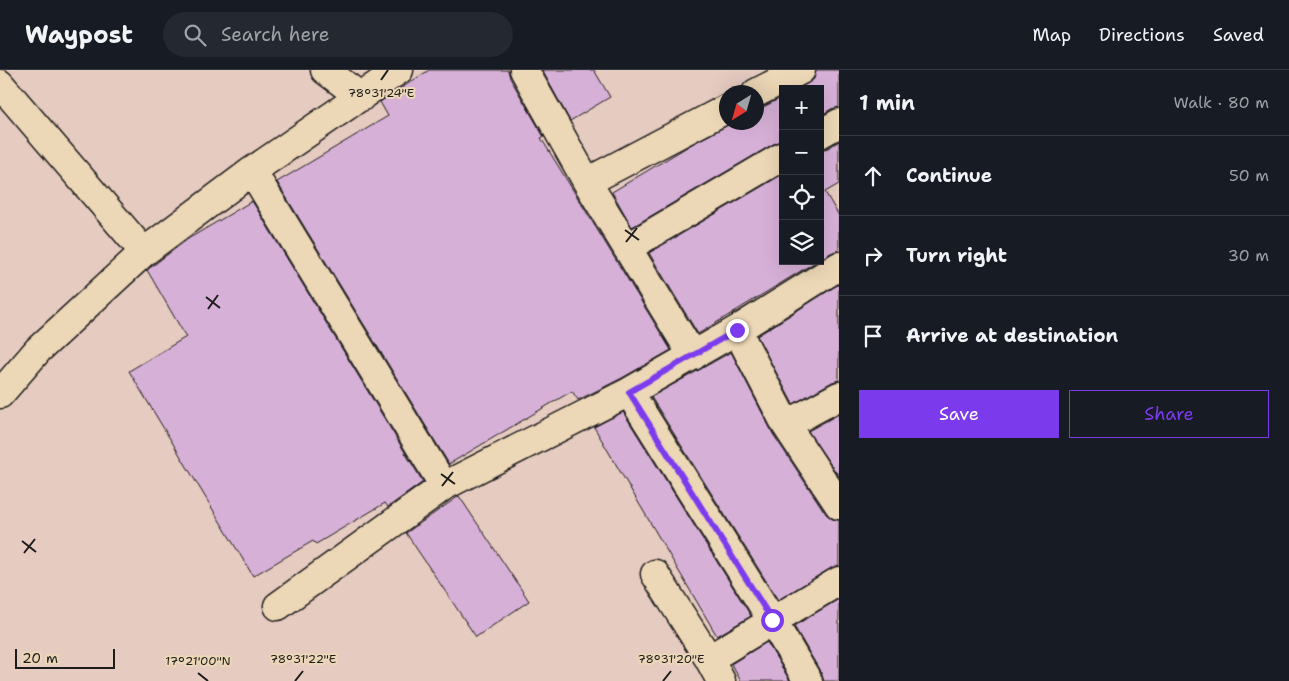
<!DOCTYPE html>
<html lang="en">
<head>
<meta charset="utf-8">
<style>
  :root { --surface:#171b24; --page:#242831; --text:#f1f3f6; --muted:#9ea1a6; --line:#363941; --accent:#7c3aed }
  body { margin:0; font-family:"Shantell Sans",sans-serif; background:var(--page); color:var(--text) }
  .controls { position:absolute; right:15px; top:15px; display:grid; overflow:hidden; border-radius:0px; box-shadow:0 5px 20px #0002 }
  .controls button { width:45px; height:45px; display:grid; place-items:center; padding:0; border:0; border-bottom:1px solid var(--line); background:var(--surface); color:var(--text); font:25px sans-serif }
  .compass { position:absolute; left:719px; top:15px; width:45px; height:45px; border-radius:50%; background:var(--surface); box-shadow:0 5px 20px #0002; rotate:217deg }
  .scale { position:absolute; left:15px; bottom:12px; width:100px; box-sizing:border-box; padding-left:5px; border:2px solid #1c1c1c; border-top:0; font-size:14px; line-height:18px; white-space:nowrap; color:#1c1c1c; -webkit-text-stroke:4px #ecd7b6; paint-order:stroke }
  .stop { position:absolute; width:15px; height:15px; margin:-11px; border:4px solid #7c3aed; border-radius:50%; background:#fff }
  .stop.end { background:#7c3aed; border-color:#fff; box-shadow:0 1px 5px #0008 }
  .list { margin:0; padding:0; list-style:none }
  h2 { display:flex; justify-content:space-between; align-items:center; height:65px; margin:0; padding:0 20px; font-size:21px }
  h2 small { font-size:16px; font-weight:400; color:var(--muted) }
  .list li { display:grid; grid-template-columns:32px 1fr auto; gap:15px; align-items:center; box-sizing:border-box; height:80px; padding:0 20px; border-top:1px solid var(--line) }
  .list b { display:block; font-size:19px; white-space:nowrap }
  .list em { font-size:16px; font-style:normal; color:var(--muted) }
  .actions { display:flex; gap:10px; padding:15px 20px }
  .actions a { flex:1; padding:11px 0; border:1px solid var(--accent); border-radius:0px; text-align:center; font-size:18px; color:var(--accent) }
  .actions .main { background:var(--accent); color:#fff }
  .icon { flex:none; width:28px; height:28px; fill:none; stroke:currentColor; stroke-width:2; stroke-linecap:round; stroke-linejoin:round }
  .map { position:relative; flex:none; width:839px; height:611px; overflow:hidden }
  header { display:flex; align-items:center; gap:30px; box-sizing:border-box; height:70px; padding:0 25px; background:var(--surface); border-bottom:1px solid var(--line) }
  header strong { font-size:24px }
  nav { display:flex; gap:28px; margin-inline-start:auto; font-size:18px }
  .search { width:350px; height:45px; background:var(--page); display:flex; align-items:center; gap:12px; box-sizing:border-box; padding:0 18px; border-radius:28px; color:var(--muted); font-size:19px }
  main { display:flex }
  aside { flex:1; background:var(--surface) }
  .map>svg:first-child { display:block }
  .building { fill:#d7b0d7; stroke:#1c1c1c }
  .lines { fill:none; stroke-linecap:round; stroke-linejoin:round }
  .minor-casing { stroke:#1c1c1c; stroke-width:31 }
  .minor { stroke:#ecd7b6; stroke-width:28 }
  .route { stroke:#7c3aed; stroke-width:6 }
  .ticks { fill:none; stroke:#1c1c1c; stroke-width:2 }
  .ticks-label { font-size:12px; text-anchor:middle; fill:#1c1c1c; stroke:#ecd7b6; stroke-width:4; stroke-linejoin:round; paint-order:stroke }
</style>
</head>
<body>
<header>
<strong>Waypost</strong>
<div class="search"><svg class="icon" aria-label="search" viewBox="0 0 24 24"><circle cx="10" cy="10" r="6"/><path d="M15 15l6 6"/></svg>Search here</div>
<nav><a>Map</a><a>Directions</a><a>Saved</a></nav>
</header>
<main>
<div class="map">
<svg width="839" height="611" viewBox="0 0 839 611">
  <rect width="100%" height="100%" fill="#e6cbc0"/>
  <filter id="ink" filterUnits="userSpaceOnUse"><feTurbulence type="fractalNoise" baseFrequency=".02" numOctaves="2"/><feDisplacementMap in="SourceGraphic" scale="10" xChannelSelector="R" yChannelSelector="G"/><feConvolveMatrix kernelMatrix="1 2 1 2 8 2 1 2 1" color-interpolation-filters="sRGB"/></filter>
  <g filter="url(#ink)">
    <!-- building -->
    <path class="building" d="M 429,0 L 508,0 L 510,8 L 544,67 L 541,68 L 671,280 L 622,308 L 578,330 L 572,321 L 449,394 L 277,112 L 388,46 L 380,32 Z
      M 542,0 L 594,0 L 610,27 L 570,51 Z
      M 816,0 L 839,0 L 839,37 L 831,39 L 820,46 L 820,19 L 799,19 L 814,9 Z
      M 783,27 L 783,70 L 775,73 L 632,157 L 612,122 L 692,74 L 734,52 L 756,52 L 756,38 L 763,37 Z
      M 839,71 L 839,114 L 825,122 L 839,146 L 839,180 L 831,183 L 820,189 L 820,80 L 828,78 Z
      M 783,104 L 783,191 L 817,191 L 698,264 L 649,183 Z
      M 252,131 L 423,412 L 388,437 L 385,433 L 316,474 L 313,471 L 253,506 L 129,301 L 186,267 L 147,200 L 188,169 Z
      M 839,214 L 839,310 L 832,312 L 793,334 L 757,266 Z
      M 731,282 L 773,364 L 826,444 L 832,449 L 839,450 L 839,495 L 831,498 L 778,530 L 651,327 Z
      M 623,342 L 751,546 L 717,566 L 594,357 Z
      M 839,344 L 839,407 L 808,361 Z
      M 459,426 L 529,531 L 476,567 L 406,463 Z
      M 839,529 L 839,611 L 824,611 L 821,603 L 794,556 Z
      M 767,572 L 790,611 L 741,611 L 731,594 Z"/>
    <g class="lines">
      <defs>
        <path id="minor" d="M 325,0 L 361,27
          M 524,0 L 587,112 L 693,286
          M 0,14 L 144,182
          M 756,23 L 801,0
          M 820,64 L 839,53
          M 252,101 L 444,416
          M 587,112 L 726,39
          M 627,178 L 783,86
          M 737,260 L 839,196
          M 629,322 L 772,550 L 808,611
          M 0,324 L 38,280 L 144,182 L 252,101 L 399,0
          M 786,355 L 839,326
          M 655,504 L 709,589
          M 278,536 L 444,416 L 629,322 L 737,260 L 786,355 L 839,435
          M 721,611 L 709,589 L 839,511"/>
      </defs>
      <!-- minor casing -->
      <use href="#minor" class="minor-casing"/>
      <!-- minor -->
      <use href="#minor" class="minor"/>
    </g>
  </g>
  <g class="lines" filter="url(#ink)">
    <!-- route -->
    <path class="route" d="M 737,260 L 629,322 L 772,550"/>
  </g>
  <!-- ticks -->
  <path class="ticks" d="M 381,10 L 388,0M 625,160 L 639,170M 626,172 L 637,158M 206,227 L 220,238M 208,239 L 218,225M 441,404 L 455,414M 442,416 L 453,402M 22,471 L 36,482M 24,483 L 35,469M 198,603 L 208,611M 295,611 L 303,601M 663,611 L 671,601"/>
  <g class="ticks-label">
    <text x="381" y="27">78°31'24"E</text>
    <text x="303" y="593">78°31'22"E</text>
    <text x="671" y="593">78°31'20"E</text>
    <text x="198" y="595">17°21'00"N</text>
  </g>
</svg>
<div class="controls">
<button>+</button>
<button>−</button>
<button><svg class="icon" aria-label="locate" viewBox="0 0 24 24"><circle cx="12" cy="12" r="6"/><path d="M12 2v4M12 18v4M2 12h4M18 12h4"/></svg></button>
<button><svg class="icon" aria-label="layers" viewBox="0 0 24 24"><path d="M12 4l9 5-9 5-9-5zM3 14l9 5 9-5"/></svg></button>
</div>
<svg class="compass" viewBox="-18 -18 36 36"><path d="M0-13l5 13h-10z" fill="#e53935"/><path d="M0 13l5-13h-10z" fill="#9ea1a6"/></svg>
<div class="scale">20 m</div>
<div class="stop" style="left:772px;top:550px"></div>
<div class="stop end" style="left:737px;top:260px"></div>
</div>
<aside>
<h2>1 min<small>Walk · 80 m</small></h2>
<ul class="list">
<li><svg class="icon" aria-label="ahead" viewBox="0 0 24 24"><path d="M12 20V5M6 11l6-6 6 6"/></svg><div><b>Continue</b></div><em>50 m</em></li>
<li><svg class="icon" aria-label="right" viewBox="0 0 24 24"><path d="M7 20v-9h11M14 6l5 5-5 5"/></svg><div><b>Turn right</b></div><em>30 m</em></li>
<li><svg class="icon" aria-label="arrive" viewBox="0 0 24 24"><path d="M6 21V4h12l-3 4 3 4H6"/></svg><div><b>Arrive at destination</b></div></li>
</ul>
<div class="actions"><a class="main">Save</a><a>Share</a></div>
</aside>
</main>
</body>
</html>
